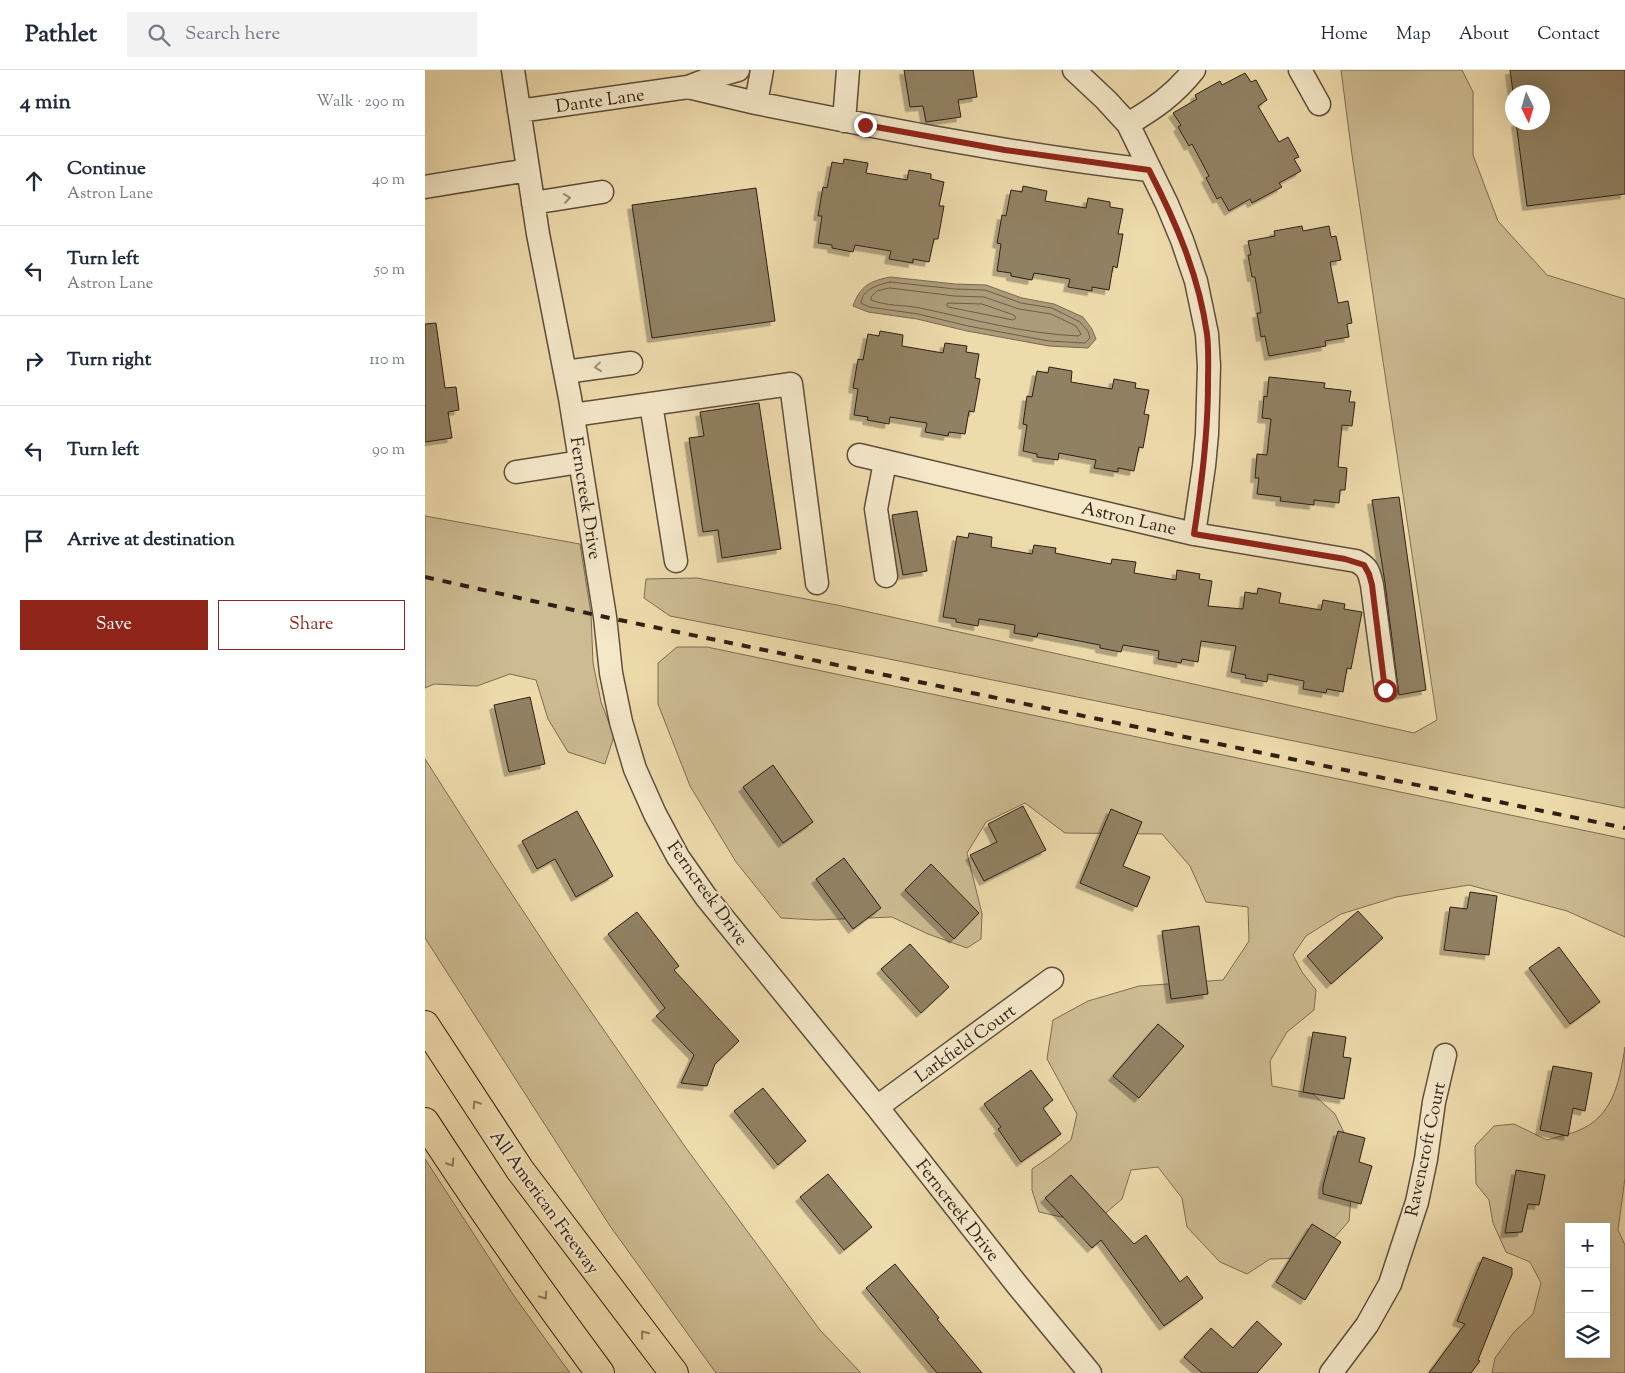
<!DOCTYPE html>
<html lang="en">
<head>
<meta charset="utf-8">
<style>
  :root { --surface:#fff; --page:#f2f2f3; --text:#1f2937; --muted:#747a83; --line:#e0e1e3; --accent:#8f2418 }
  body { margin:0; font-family:"Sorts Mill Goudy",serif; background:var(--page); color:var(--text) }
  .controls { position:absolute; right:15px; bottom:15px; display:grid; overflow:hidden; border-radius:0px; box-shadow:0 5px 20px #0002 }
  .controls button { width:45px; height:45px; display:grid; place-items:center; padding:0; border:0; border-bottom:1px solid var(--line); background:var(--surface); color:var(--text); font:25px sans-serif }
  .compass { position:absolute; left:1080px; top:15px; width:45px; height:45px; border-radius:50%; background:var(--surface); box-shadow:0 5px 20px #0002; rotate:175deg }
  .stop { position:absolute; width:15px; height:15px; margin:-11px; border:4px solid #8f2418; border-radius:50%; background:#fff }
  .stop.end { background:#8f2418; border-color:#fff; box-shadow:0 1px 5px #0008 }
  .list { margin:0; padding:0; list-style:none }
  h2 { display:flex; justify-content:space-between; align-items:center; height:65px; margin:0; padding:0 20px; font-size:21px }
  h2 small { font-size:16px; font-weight:400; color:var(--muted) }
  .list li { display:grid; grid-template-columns:32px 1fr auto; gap:15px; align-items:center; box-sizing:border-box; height:90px; padding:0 20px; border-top:1px solid var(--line) }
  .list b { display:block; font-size:19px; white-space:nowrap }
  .list p { margin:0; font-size:16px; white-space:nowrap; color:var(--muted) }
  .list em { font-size:16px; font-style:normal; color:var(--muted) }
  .actions { display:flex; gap:10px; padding:15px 20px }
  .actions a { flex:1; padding:11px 0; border:1px solid var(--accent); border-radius:0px; text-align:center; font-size:18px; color:var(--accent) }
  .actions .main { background:var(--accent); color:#fff }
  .icon { flex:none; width:28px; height:28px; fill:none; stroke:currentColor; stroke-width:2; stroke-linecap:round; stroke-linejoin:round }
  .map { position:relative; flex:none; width:1200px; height:1303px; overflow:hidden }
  header { display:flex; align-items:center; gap:30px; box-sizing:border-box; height:70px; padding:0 25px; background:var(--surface); border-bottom:1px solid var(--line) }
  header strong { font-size:24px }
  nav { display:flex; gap:28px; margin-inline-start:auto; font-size:18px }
  .search { width:350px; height:45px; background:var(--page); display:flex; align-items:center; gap:12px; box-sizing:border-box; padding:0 18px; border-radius:0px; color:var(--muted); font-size:19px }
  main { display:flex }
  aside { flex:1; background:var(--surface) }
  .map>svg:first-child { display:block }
  .green { fill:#cdbb92; stroke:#7d6d53; fill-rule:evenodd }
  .water { fill:#ac9b78; stroke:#796950 }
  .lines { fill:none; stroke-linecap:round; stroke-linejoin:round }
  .shore { stroke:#6c5d46; stroke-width:1 }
  .building { fill:#918163; stroke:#2d1f14; filter:url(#shadow) }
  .minor-casing { stroke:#5d4e3a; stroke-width:25 }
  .highway-casing { stroke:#2d1f14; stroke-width:30 }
  .minor { stroke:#f4e8c9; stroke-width:22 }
  .highway { stroke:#eedbac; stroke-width:28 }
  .rail { stroke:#2d1f14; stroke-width:4; stroke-dasharray:9 9; stroke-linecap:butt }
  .oneway { stroke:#9a8e78 }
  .oneway2 { stroke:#8e7d60 }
  .route { stroke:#8f2418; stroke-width:6 }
  .labels { text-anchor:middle; stroke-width:4.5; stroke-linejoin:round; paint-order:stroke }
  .street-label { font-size:18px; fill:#2d1f14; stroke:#f4e8c9 }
</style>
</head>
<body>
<header>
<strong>Pathlet</strong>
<div class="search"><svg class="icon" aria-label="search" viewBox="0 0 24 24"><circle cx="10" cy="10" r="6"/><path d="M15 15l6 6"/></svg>Search here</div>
<nav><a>Home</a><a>Map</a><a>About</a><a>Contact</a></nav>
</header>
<main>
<aside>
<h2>4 min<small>Walk · 290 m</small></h2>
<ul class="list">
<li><svg class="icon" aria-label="ahead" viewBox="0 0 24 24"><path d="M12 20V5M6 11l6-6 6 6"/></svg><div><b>Continue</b><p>Astron Lane</p></div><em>40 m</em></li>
<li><svg class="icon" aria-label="left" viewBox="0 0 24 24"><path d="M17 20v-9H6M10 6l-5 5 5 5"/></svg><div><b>Turn left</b><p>Astron Lane</p></div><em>50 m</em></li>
<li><svg class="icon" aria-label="right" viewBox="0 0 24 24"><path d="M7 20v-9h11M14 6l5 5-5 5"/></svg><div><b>Turn right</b></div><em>110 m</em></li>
<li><svg class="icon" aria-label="left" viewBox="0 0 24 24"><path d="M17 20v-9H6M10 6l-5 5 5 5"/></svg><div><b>Turn left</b></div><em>90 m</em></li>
<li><svg class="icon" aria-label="arrive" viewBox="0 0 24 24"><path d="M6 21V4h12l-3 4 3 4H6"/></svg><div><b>Arrive at destination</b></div></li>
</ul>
<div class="actions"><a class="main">Save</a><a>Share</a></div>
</aside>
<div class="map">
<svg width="1200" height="1303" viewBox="0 0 1200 1303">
  <defs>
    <filter id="shadow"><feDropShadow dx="-4.5" dy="4.5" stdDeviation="0" flood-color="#0004"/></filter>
  </defs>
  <rect width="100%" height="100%" fill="#eedbac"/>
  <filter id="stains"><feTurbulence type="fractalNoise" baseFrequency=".004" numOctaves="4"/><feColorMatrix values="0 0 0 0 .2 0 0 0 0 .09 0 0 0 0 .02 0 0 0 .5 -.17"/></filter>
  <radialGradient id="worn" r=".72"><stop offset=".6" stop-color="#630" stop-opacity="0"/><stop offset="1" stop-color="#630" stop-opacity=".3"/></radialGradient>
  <!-- green -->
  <path class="green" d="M 916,0 L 1037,0 L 1048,22 L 1048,85 L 1073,151 L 1122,205 L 1200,229 L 1200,738 L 464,589 L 245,546 L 219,528 L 221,509 L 272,508 L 417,536 L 989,663 L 1012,650 L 927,85 Z
    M 0,446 L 155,474 L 166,544 L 168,593 L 176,632 L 189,666 L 180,694 L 143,682 L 123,649 L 111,610 L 85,604 L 52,616 L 9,614 L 0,618 Z
    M 252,577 L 282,577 L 1200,769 L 1200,867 L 1142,841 L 1044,815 L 971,827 L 916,844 L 881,866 L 868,885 L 877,902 L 891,920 L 889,940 L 862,962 L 845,991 L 847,1016 L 888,1024 L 910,1044 L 925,1075 L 928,1104 L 924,1151 L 902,1176 L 881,1188 L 845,1189 L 822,1204 L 795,1192 L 762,1157 L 757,1128 L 733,1097 L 706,1100 L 697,1129 L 668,1154 L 614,1142 L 607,1120 L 607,1099 L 626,1086 L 646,1070 L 652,1044 L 622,989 L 628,950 L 663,931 L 714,916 L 798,910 L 824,871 L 823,837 L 781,832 L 765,796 L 737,764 L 640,763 L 600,733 L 561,752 L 542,783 L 557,844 L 556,869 L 542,878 L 503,864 L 467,847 L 391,850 L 356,848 L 311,792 L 265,716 L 233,634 L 233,593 Z
    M 0,689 L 71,800 L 137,900 L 261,1078 L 395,1260 L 436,1303 L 291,1303 L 185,1156 L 0,868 Z
    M 1200,977 L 1200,1108 L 1193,1160 L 1200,1175 L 1200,1303 L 1067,1303 L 1070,1288 L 1089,1262 L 1108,1244 L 1116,1213 L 1105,1192 L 1081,1182 L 1068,1153 L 1064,1130 L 1051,1114 L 1050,1076 L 1069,1056 L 1089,1054 L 1122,1070 C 1134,1066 1148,1064 1159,1058 C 1190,1042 1195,1007 1200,977 ZM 1144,1157 L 1181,1157 L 1181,1284 L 1144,1284 Z
    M 0,1089 L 89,1226 L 145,1303 L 0,1303 Z"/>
  <!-- water -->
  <path class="water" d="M 465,207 L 530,214 L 561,215 L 597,228 L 629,234 L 658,247 L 667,259 L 671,269 L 663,278 L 624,276 L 542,261 L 492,249 L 443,242 L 428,236 C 435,216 445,211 465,207 Z"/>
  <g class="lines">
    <!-- shore -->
    <path class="shore" d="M 465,212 L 530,219 L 560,220 L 596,233 L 627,238 L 655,252 L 663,261 L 665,268 L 660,273 L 624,271 L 543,256 L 493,244 L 444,237 L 436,233 C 437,219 453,215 465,212 Z
      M 465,218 L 529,226 L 559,227 L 594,239 L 626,244 L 651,256 L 656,264 L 654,266 C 600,264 547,249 495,238 C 480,235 460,236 446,230 L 446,227 L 452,221 Z
      M 523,233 L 557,234 L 589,245 L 591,248 L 588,250 L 523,237 L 522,235 Z"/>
  </g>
  <!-- building -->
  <path class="building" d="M 479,0 L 548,0 L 552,27 L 533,30 L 536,47 L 501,52 L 498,36 L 485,37 Z
    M 1085,0 L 1200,0 L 1200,124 L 1102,136 L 1091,52 L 1118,52 L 1118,22 L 1088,22 Z
    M 820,3 L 826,12 L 831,10 L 842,30 L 833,36 L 854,72 L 863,67 L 874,87 L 869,89 L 876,101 L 854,113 L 857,117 L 827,133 L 825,129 L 804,141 L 796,127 L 792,129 L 781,108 L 784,106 L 767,74 L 764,76 L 753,57 L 756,55 L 748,43 L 772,29 L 770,25 L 795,11 L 797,15 Z
    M 419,89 L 443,93 L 441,103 L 482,110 L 484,100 L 506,104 L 506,109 L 519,112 L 514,136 L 519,136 L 513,169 L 509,169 L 504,192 L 488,189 L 488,193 L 464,189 L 466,181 L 430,175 L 428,182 L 407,178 L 407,175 L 393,173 L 397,146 L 393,146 L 398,117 L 402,118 L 407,92 L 418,94 Z
    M 598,116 L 622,121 L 620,131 L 661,138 L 663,128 L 685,132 L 685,137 L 698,139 L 693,164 L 698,164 L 692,198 L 688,196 L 684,220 L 667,217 L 667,221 L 643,217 L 645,209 L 609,203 L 607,210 L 586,206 L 586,203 L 572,201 L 576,174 L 572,173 L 577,145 L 581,146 L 586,120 L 597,122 Z
    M 331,118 L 350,251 L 227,268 L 207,135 Z
    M 877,156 L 878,161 L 904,156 L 906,167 L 911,166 L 916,190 L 905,192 L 913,233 L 923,231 L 927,253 L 922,254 L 924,267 L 900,271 L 901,276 L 844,286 L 840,266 L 836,267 L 832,243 L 836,243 L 830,207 L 827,207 L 823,185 L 826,185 L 823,171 L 850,166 L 849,161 Z
    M 11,253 L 20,318 L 31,317 L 34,340 L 23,342 L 27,368 L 0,372 L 0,254 Z
    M 455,261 L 478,265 L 477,276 L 518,283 L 520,273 L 542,276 L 541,282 L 554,284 L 550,308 L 555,309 L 549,342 L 544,341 L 540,364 L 524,362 L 523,366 L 500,362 L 502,353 L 465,347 L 464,354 L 442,350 L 443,347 L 429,345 L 433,319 L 428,318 L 433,289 L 438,290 L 443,264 L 454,266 Z
    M 624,297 L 647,301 L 646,312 L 687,319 L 689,309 L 711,313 L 710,318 L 724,320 L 719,344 L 724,345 L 718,378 L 714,377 L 709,401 L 693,398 L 693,402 L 669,398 L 671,390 L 634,383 L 633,390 L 612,387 L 612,384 L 598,381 L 602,355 L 598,354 L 602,326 L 607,327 L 612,301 L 623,303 Z
    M 844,307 L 900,313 L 899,318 L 926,321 L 924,332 L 930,332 L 927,356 L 917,355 L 913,397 L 922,398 L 920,420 L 915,420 L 914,433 L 889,430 L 889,435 L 855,431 L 856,427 L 832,424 L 834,408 L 830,408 L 832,384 L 842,385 L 846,349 L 837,348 L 839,326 L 842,327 Z
    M 334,333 L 356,479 L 297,488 L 293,460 L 278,462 L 264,368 L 279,366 L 275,342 Z
    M 974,427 L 1001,620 L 974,625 L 960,513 L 947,430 Z
    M 492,441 L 502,501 L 478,505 L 467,445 Z
    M 544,463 L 567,467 L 566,477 L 607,484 L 609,475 L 631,478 L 630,483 L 686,494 L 687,489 L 711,492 L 709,503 L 751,510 L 752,500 L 775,504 L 774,509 L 787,511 L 783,536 L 818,539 L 820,522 L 832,524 L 833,518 L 856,523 L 854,533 L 896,540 L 898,530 L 920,534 L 919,539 L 937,542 L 926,599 L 922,598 L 918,622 L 902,619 L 901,623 L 878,619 L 879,611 L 843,604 L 842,612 L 820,608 L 821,605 L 806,602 L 811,576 L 776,571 L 773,592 L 757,589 L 756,593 L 733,589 L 734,581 L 698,575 L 696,582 L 675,578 L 675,575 L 613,563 L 612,567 L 589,563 L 590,555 L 554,549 L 553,556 L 531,552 L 531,549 L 518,547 L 532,466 L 543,468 Z
    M 105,627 L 120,694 L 84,702 L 69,635 Z
    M 348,695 L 388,752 L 358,773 L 318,717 Z
    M 598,736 L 621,780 L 559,811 L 545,785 L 572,772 L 563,754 Z
    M 686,739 L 717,752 L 698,796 L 725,807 L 712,837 L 655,813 Z
    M 152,741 L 188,806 L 151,827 L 130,789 L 112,799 L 97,771 Z
    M 419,788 L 456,838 L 428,859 L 391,809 Z
    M 506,794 L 554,843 L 529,869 L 480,820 Z
    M 1045,822 L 1072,826 L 1064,885 L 1019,880 L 1025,837 L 1042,839 Z
    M 933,841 L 958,868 L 906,914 L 882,886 Z
    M 212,842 L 254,896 L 249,900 L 314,971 L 290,994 L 282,1016 L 256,1013 L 269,985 L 231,946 L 240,938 L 183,864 Z
    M 774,856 L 783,924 L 746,929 L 737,861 Z
    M 485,874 L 524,917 L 496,943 L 456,899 Z
    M 1134,877 L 1175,932 L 1145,954 L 1104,898 Z
    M 733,954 L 759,976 L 714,1028 L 688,1006 Z
    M 888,962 L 921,967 L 918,987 L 926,988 L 919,1029 L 878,1022 Z
    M 1128,996 L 1167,1003 L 1160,1041 L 1148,1038 L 1143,1066 L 1115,1060 Z
    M 606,1000 L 628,1030 L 618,1038 L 636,1064 L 596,1092 L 573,1059 L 576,1057 L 559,1034 Z
    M 338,1018 L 381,1071 L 353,1095 L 309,1041 Z
    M 913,1061 L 940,1068 L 934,1092 L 947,1096 L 936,1134 L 898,1124 L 898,1116 Z
    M 1091,1100 L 1120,1105 L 1114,1135 L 1103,1134 L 1097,1162 L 1080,1163 Z
    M 403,1104 L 447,1157 L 419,1180 L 375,1127 Z
    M 646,1105 L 709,1174 L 721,1165 L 755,1212 L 762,1206 L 778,1228 L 739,1256 L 676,1170 L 667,1178 L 620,1128 Z
    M 887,1154 L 916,1172 L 880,1230 L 851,1212 Z
    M 1058,1187 L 1087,1198 L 1087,1205 L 1053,1290 L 1055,1291 L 1046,1303 L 1004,1303 L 1040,1254 L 1032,1251 Z
    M 470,1194 L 514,1248 L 512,1249 L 557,1303 L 512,1303 L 441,1218 Z
    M 832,1251 L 857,1274 L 832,1303 L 777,1303 L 759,1287 L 786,1258 L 808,1278 Z"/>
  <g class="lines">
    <defs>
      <path id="minor" d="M 88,0 L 113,164 L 145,328 L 180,547 L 186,603 L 196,652 L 210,699 L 230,744 L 253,787 L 281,827 L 452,1037 L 593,1216 L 665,1303
        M 649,0 L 681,30 L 703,54 L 742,134 L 757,170 L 771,211 L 782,264 L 784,296 L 782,364 L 779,396 L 769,464
        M 875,0 L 894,34
        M 263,17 L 331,33 L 337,0
        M 331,33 C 461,59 592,85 724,100
        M 94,41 L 263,17 L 292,6 L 313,0
        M 419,51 L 423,0
        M 703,54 C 730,38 749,25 769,0
        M 0,117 L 103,100
        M 108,133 L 177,122
        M 140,302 L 206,293
        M 226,334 L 251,491
        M 148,345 L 366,314 L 392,513
        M 434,385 L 769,464 L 931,491 C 943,497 944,502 947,515 L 961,620
        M 460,392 L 451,439 L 461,506
        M 91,402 L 155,392
        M 452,1037 L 627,909
        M 906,1303 L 942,1255 L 965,1214 L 992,1132 L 1001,1089 L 1009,1032 L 1020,985"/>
      <path id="highway" d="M 0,955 L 95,1100 L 249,1303
        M 0,1052 C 55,1137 114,1221 175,1303"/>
    </defs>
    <!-- minor casing -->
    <use href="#minor" class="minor-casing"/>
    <!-- highway casing -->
    <use href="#highway" class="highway-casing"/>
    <!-- minor -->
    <use href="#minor" class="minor"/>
    <!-- highway -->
    <use href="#highway" class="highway"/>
    <!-- rail -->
    <path class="rail" d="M 0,507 L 180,547 L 1200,758"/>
  </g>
  <!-- one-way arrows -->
  <defs><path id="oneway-chevron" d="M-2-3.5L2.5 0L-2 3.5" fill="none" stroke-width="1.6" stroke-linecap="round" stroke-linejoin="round" transform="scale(1.25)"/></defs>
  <g class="oneway">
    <use href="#oneway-chevron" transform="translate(142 128) rotate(-9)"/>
    <use href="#oneway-chevron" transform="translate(173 297) rotate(173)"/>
  </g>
  <g class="oneway2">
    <use href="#oneway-chevron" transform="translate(51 1034) rotate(-123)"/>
    <use href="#oneway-chevron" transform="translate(26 1093) rotate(57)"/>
    <use href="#oneway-chevron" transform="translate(119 1226) rotate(55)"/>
    <use href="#oneway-chevron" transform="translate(219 1264) rotate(-128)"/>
  </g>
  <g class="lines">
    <!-- route -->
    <path class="route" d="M 440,55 L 580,80 L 724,100 C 751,152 774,206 782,264 C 784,280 783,297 783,313 C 783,364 777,413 769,464 L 920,489 L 939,495 L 944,504 L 947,515 L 960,620"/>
  </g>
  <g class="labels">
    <!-- street labels -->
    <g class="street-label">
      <text transform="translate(175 30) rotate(-8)" y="6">Dante Lane</text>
      <text transform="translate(161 428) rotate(81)" y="6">Ferncreek Drive</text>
      <text transform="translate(704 448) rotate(13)" y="6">Astron Lane</text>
      <text transform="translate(283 823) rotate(54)" y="6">Ferncreek Drive</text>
      <text transform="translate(540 973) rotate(-36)" y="6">Larkfield Court</text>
      <text transform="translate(1000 1079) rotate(-78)" y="6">Ravencroft Court</text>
      <text transform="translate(120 1132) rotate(54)" y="6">All American Freeway</text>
      <text transform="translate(533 1140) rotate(52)" y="6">Ferncreek Drive</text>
    </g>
  </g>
  <rect width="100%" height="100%" filter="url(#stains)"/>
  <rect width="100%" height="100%" fill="url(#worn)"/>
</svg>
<div class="controls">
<button>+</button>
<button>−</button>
<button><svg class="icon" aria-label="layers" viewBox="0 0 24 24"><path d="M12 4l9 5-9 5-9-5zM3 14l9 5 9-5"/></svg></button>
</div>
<svg class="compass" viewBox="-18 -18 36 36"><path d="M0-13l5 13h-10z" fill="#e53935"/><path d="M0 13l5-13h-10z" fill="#747a83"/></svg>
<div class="stop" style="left:960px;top:620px"></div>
<div class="stop end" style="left:440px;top:55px"></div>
</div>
</main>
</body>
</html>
